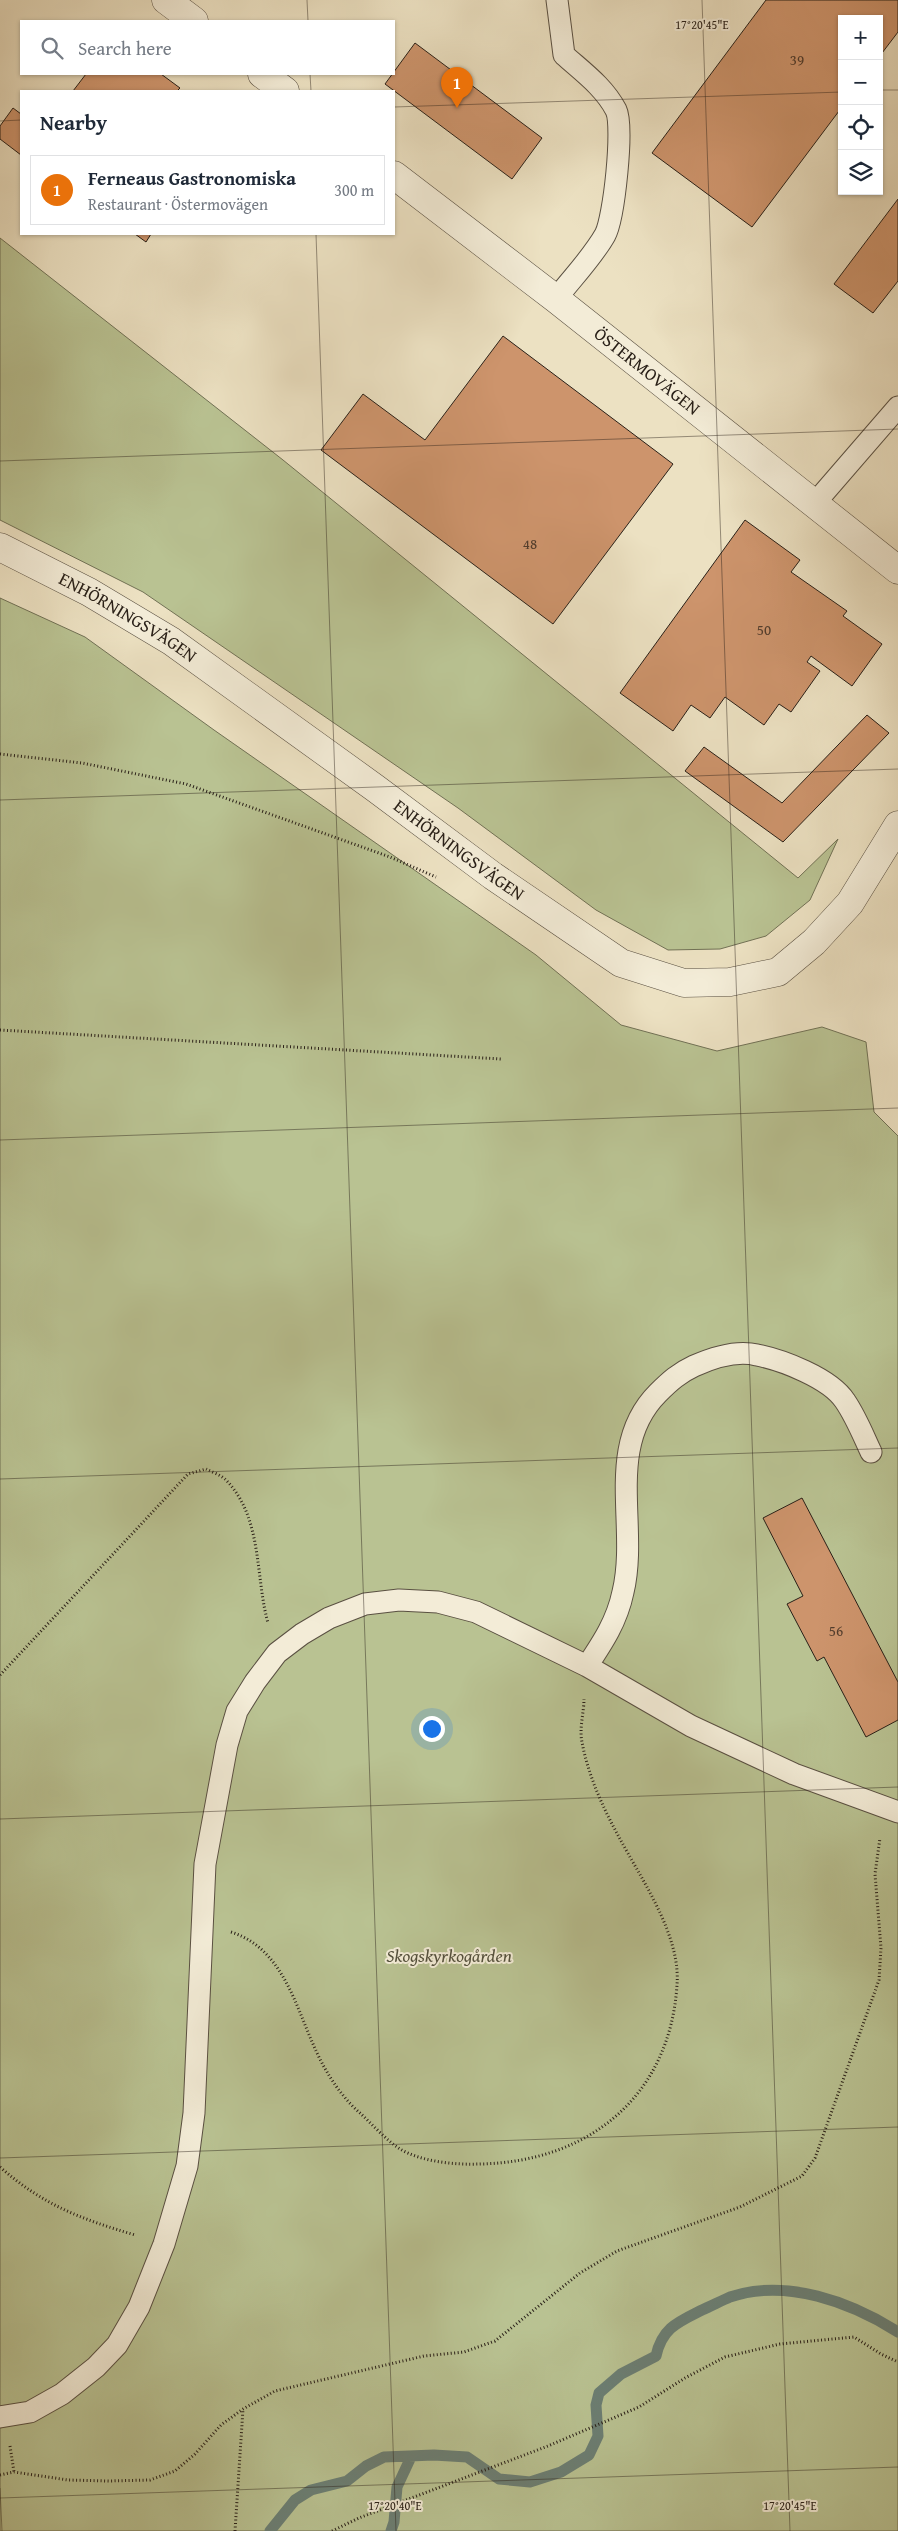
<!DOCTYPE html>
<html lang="en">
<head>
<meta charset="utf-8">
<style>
  :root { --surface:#fff; --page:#f2f2f3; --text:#1f2937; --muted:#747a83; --line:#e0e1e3; --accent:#111827 }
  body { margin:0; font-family:"Gentium Book Plus",serif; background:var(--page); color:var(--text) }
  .controls { position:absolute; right:15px; top:15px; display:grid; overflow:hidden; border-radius:0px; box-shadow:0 1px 4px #0004 }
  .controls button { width:45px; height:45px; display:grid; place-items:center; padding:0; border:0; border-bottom:1px solid var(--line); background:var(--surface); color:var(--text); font:25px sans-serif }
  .you { position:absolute; left:431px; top:1728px; width:18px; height:18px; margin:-12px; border:4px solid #fff; border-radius:50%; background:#1a73e8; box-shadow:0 0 0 8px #1a73e833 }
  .badge { display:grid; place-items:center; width:32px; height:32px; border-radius:50%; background:var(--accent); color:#fff; font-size:16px; font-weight:700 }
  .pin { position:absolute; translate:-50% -41px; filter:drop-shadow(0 1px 2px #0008) }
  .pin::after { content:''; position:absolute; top:26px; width:18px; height:15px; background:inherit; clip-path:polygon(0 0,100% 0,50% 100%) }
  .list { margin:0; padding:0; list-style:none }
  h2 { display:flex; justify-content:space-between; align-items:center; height:65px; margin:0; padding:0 20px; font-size:21px }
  h2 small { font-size:16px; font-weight:400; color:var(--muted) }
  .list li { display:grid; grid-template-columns:32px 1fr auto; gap:15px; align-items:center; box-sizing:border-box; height:70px; margin:0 10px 10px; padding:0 10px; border:1px solid var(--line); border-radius:0px }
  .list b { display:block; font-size:19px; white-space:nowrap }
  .list p { margin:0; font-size:16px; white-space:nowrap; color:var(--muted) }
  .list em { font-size:16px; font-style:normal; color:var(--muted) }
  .icon { flex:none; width:28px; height:28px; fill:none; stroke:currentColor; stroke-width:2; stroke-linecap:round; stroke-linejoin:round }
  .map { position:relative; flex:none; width:898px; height:2531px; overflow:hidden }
  .search { position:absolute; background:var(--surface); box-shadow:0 1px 4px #0004; left:20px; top:20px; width:375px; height:55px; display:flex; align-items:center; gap:12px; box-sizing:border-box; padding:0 18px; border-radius:0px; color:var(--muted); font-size:19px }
  .panel { position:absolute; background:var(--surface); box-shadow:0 1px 4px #0004; left:20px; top:90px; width:375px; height:145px; border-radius:0px }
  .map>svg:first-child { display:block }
  .green { fill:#b9c292; stroke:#717155 }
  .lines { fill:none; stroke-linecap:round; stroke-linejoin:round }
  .stream { stroke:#6c7f74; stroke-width:11 }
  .building { fill:#cd946c; stroke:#292018 }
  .lane-casing { stroke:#5a5042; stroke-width:23 }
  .street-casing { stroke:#5a5042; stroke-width:29 }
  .path { stroke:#292018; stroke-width:3; stroke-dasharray:1 2.5; stroke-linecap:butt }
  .lane { stroke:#f3ecd7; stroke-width:21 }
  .street { stroke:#f3ecd7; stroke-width:28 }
  .ticks { fill:none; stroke:#292018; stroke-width:1; stroke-opacity:0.45 }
  .labels { text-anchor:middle; stroke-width:4; stroke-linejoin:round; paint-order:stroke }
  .number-label { font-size:15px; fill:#523d2d }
  .street-label { font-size:18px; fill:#292018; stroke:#f3ecd7 }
  .park-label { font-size:18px; font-style:italic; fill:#54513d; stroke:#f3ecd7 }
  .ticks-label { font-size:12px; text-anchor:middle; fill:#292018; stroke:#f3ecd7; stroke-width:4; stroke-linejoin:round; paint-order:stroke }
</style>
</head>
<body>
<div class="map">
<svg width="898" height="2531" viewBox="0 0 898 2531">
  <rect width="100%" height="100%" fill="#ece1c2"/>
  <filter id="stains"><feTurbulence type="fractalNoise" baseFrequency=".004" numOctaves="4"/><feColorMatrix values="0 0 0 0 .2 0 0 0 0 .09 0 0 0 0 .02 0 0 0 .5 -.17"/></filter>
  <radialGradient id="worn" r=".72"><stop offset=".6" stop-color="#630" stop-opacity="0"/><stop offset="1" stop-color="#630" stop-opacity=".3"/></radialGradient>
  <!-- green -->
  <path class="green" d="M 0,238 L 283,460 L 798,878 L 838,839 L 810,900 L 766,936 L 720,949 L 668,950 L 596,910 L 458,808 L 143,592 L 0,520 Z
    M 0,598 L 85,637 L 214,730 L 536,955 L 621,1025 L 717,1051 L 822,1027 L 866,1042 L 874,1112 L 898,1136 L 898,2531 L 0,2531 Z"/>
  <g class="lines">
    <!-- stream -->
    <path class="stream" d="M 270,2531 L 295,2500 L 311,2490 L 347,2481 L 366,2466 L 384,2457 L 434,2455 L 467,2457 L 499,2479 L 530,2482 L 561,2472 L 589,2455 L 598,2436 L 596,2405 L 599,2393 L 621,2374 L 656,2356 C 662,2328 678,2322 702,2310 C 711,2306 721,2301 730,2297 C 786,2278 851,2302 898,2332
      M 391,2531 L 394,2522 L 397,2487 L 411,2457"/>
  </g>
  <!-- building -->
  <path class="building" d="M 766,0 L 898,0 L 898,32 L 879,57 L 879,19 L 842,19 L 842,107 L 752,227 L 652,153 Z
    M 415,43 L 542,138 L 512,179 L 385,84 Z
    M 86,74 L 161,74 L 180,88 L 177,91 L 73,91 Z
    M 13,108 L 21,114 L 21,155 L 0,139 L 0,126 Z
    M 898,199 L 898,281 L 873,313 L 834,284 Z
    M 135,234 L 151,234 L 146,242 Z
    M 503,336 L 673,464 L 553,624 L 321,450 L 363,394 L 425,440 Z
    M 745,520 L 800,560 L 791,572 L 847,611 L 843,616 L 882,644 L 852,686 L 811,656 L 807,662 L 820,671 L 791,712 L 779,704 L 764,725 L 725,697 L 710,718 L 691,705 L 673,731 L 620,693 Z
    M 867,715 L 889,733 L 783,842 L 685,771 L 704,747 L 782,803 Z
    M 802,1498 L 898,1682 L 898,1720 L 866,1737 L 824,1657 L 817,1661 L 787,1604 L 803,1596 L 763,1518 Z"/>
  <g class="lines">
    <defs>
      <path id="lane" d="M 556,299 C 572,278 592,258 605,235 C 614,219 624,126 616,110 C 604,87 583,72 564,55 L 557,0
        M 815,503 L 898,407
        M 587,1666 C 603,1642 617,1621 623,1592 C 639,1526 604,1447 658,1393 C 670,1381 679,1373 694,1366 C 712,1358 737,1350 757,1355 C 782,1360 830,1378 845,1401 C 856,1417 863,1435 871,1452
        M 0,2417 L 30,2412 L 62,2394 L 96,2367 L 117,2345 L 139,2307 L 164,2244 L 187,2166 L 194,2113 L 205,1864 L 227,1745 L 237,1711 L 255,1682 L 277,1653 L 302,1634 L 329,1618 L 365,1604 L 399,1600 L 438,1602 L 476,1612 L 587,1666 L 691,1726 L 794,1774 L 898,1812"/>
      <g id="street">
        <path d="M 166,0 L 194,21"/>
        <path d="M 262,74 L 285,91"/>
        <path id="s1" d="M 394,175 L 556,299 L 898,570"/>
        <path id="s2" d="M 0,547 L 89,592 L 171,641 L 375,788 L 493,876 L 621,963 L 684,983 L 730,982 L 778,972 L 814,942 L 850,903 L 898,825"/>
      </g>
    </defs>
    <!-- lane casing -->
    <use href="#lane" class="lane-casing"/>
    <!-- street casing -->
    <use href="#street" class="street-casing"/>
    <!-- path -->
    <path class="path" d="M 0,754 L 82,763 L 186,784 L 390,857 L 436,877
      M 0,1030 L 501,1059
      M 0,1675 L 188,1474 L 206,1469 C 212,1472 221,1475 226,1480 C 263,1518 255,1577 268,1623
      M 231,1932 C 291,1951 298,2024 327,2072 C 335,2086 348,2103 360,2113 C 373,2125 386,2140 400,2149 C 422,2162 456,2165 480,2164 C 589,2162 670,2096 677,1985 C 681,1935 641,1879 619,1837 C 603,1808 588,1775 582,1742 C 579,1729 584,1712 584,1699
      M 0,2167 C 43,2205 81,2219 135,2235
      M 10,2446 L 14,2472
      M 0,2475 L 14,2472 L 68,2480 L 109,2481 L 150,2480 L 175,2471 L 195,2454 L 221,2425 L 243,2409 L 275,2391 L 424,2356 L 464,2352 L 495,2341 L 580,2273 L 617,2251 L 740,2207 L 802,2176 L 815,2158 L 879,1980 L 881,1948 L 875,1874 L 880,1838
      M 235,2531 L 243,2409
      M 332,2531 L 359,2518 L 548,2446 L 639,2407 L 685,2378 L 725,2357 L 780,2344 L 854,2337 L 881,2354 L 898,2362"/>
    <!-- lane -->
    <use href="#lane" class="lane"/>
    <!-- street -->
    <use href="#street" class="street"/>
  </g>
  <!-- ticks -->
  <path class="ticks" d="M 307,0 L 308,21M 702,0 L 790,2531M 310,74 L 311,91M 879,90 L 898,90M 394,107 L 842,92M 0,121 L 21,120M 316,234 L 396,2531M 0,461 L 898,429M 0,800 L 898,769M 0,1140 L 898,1108M 0,1479 L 898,1448M 0,1819 L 898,1787M 0,2158 L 898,2127M 0,2488 L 2,2531M 0,2498 L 898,2467"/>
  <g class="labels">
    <!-- number labels -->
    <g class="number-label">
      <text x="797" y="65">39</text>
      <text x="530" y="549">48</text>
      <text x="764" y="635">50</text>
      <text x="836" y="1636">56</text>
    </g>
    <!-- street labels -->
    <g class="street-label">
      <text dy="6" stroke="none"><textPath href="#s1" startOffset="320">ÖSTERMOVÄGEN</textPath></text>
      <text dy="6" stroke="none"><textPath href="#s2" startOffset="146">ENHÖRNINGSVÄGEN</textPath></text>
      <text dy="6" stroke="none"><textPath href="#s2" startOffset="551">ENHÖRNINGSVÄGEN</textPath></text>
    </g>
    <!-- park labels -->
    <g class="park-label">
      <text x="449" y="1962">Skogskyrkogården</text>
    </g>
  </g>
  <g class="ticks-label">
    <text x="702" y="29">17°20'45"E</text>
    <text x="395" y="2510">17°20'40"E</text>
    <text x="790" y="2510">17°20'45"E</text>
  </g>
  <rect width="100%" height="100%" filter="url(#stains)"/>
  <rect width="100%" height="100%" fill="url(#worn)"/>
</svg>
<div class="controls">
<button>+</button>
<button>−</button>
<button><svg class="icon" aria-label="locate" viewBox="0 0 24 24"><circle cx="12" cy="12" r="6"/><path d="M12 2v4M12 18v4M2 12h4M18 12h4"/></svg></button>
<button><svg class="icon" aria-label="layers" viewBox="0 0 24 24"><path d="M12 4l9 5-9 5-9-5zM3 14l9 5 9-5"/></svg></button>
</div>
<div class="you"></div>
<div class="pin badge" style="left:457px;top:108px;background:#e8710a">1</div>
<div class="search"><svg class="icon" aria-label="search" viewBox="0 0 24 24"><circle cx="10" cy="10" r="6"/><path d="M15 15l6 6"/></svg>Search here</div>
<section class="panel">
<h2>Nearby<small></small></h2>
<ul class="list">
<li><span class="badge" style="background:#e8710a">1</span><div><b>Ferneaus Gastronomiska</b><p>Restaurant · Östermovägen</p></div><em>300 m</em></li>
</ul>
</section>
</div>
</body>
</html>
